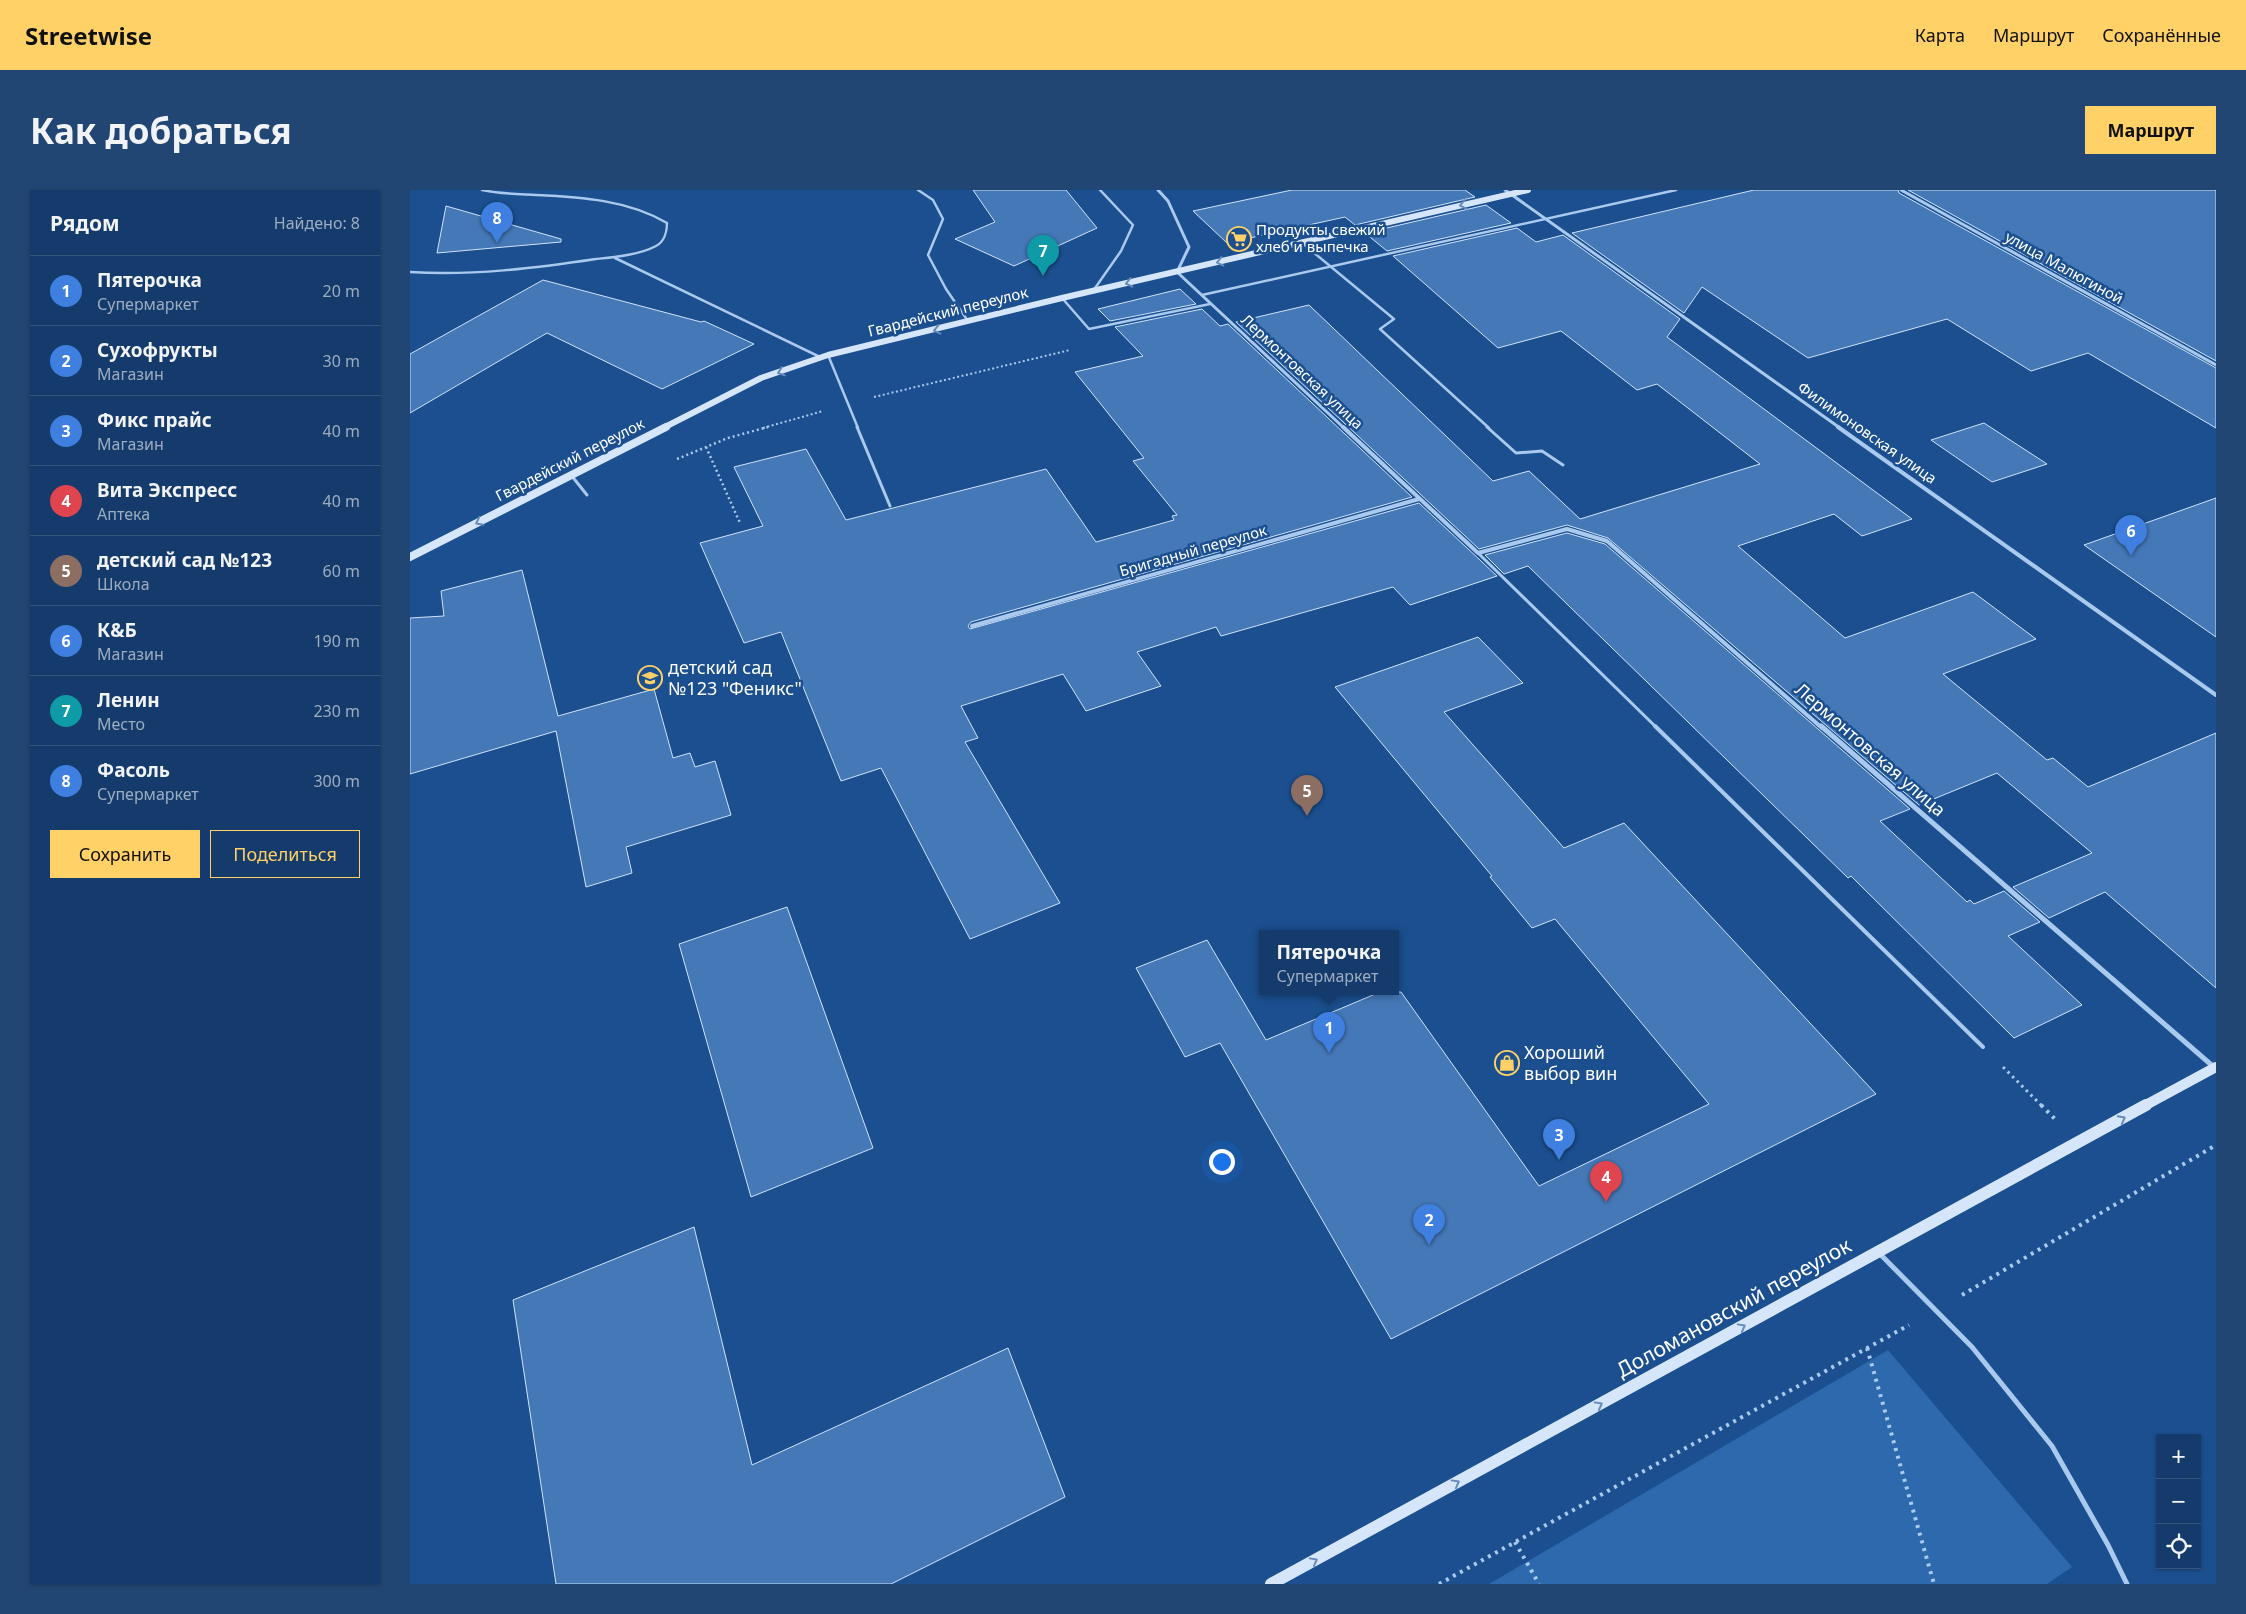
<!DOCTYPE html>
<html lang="ru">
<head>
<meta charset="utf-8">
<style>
  :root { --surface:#143b6b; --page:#214673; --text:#f1f3f6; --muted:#9dadc1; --line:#33557e; --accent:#ffd166 }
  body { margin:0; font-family:"Noto Sans",sans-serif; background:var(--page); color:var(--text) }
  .controls { position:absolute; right:15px; bottom:15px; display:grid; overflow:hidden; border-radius:0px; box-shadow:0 1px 4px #0004 }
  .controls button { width:45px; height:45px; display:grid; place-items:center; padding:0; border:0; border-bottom:1px solid var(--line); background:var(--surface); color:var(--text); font:25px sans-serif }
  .you { position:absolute; left:811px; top:971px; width:18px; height:18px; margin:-12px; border:4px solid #fff; border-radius:50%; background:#1a73e8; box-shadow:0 0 0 8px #1a73e833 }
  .badge { display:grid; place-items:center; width:32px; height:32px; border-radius:50%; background:var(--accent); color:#fff; font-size:16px; font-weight:700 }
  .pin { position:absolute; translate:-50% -41px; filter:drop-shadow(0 1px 2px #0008) }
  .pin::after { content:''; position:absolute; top:26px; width:18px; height:15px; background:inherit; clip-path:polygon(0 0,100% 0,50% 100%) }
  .popup { position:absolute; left:849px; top:740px; width:140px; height:65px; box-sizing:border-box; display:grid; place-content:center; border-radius:0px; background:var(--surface); filter:drop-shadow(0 1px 4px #0005); font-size:16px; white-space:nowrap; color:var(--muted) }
  .popup b { font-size:19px; color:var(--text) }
  .popup::after { content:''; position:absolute; left:50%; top:100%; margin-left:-10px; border:10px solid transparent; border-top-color:var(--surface) }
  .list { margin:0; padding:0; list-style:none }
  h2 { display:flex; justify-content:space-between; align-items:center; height:65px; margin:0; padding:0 20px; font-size:21px }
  h2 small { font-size:16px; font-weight:400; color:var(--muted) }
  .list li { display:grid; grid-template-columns:32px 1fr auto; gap:15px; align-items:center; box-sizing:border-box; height:70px; padding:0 20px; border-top:1px solid var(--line) }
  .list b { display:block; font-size:19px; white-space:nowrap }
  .list p { margin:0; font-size:16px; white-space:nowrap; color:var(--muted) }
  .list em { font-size:16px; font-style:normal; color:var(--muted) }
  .actions { display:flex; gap:10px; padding:15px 20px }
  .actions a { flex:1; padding:11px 0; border:1px solid var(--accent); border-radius:0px; text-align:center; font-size:18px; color:var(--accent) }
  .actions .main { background:var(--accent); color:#111 }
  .icon { flex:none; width:28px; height:28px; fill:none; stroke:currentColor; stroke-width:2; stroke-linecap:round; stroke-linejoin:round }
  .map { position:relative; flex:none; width:1806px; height:1394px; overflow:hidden; border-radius:0px }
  header { display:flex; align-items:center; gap:30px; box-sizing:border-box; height:70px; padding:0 25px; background:var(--accent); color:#111 }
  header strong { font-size:24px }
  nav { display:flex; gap:28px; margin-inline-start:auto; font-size:18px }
  .intro { display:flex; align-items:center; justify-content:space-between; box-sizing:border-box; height:120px; padding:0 30px }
  h1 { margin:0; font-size:35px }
  .button { padding:12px 22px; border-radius:0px; background:var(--accent); color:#111; font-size:18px; font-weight:700 }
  main { display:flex; gap:30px; padding:0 30px }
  aside { flex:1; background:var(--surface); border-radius:0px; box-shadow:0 1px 4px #0004 }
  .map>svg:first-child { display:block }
  .green { fill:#2e69ad }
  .building { fill:#4478b7; stroke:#cfe3fa }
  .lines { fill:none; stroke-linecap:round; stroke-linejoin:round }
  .path-far3 { stroke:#a9c9ee; stroke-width:2; stroke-dasharray:2 2.5; stroke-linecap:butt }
  .path-far2 { stroke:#a9c9ee; stroke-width:2.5; stroke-dasharray:2 3; stroke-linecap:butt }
  .path-far1 { stroke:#a9c9ee; stroke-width:3; stroke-dasharray:2.5 4; stroke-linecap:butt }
  .path { stroke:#a9c9ee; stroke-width:4; stroke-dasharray:3 5; stroke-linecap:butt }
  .lane-far3 { stroke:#a9c9ee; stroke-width:2.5 }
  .lane-far2 { stroke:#a9c9ee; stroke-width:3 }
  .lane-far1 { stroke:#a9c9ee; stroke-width:4 }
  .lane { stroke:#a9c9ee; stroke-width:5 }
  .street-far2 { stroke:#a9c9ee; stroke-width:3 }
  .street-far1 { stroke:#a9c9ee; stroke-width:4 }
  .street { stroke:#a9c9ee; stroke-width:5 }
  .secondary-far3 { stroke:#d6e6fa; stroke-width:6 }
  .secondary-far2 { stroke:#d6e6fa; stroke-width:8 }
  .secondary-far1 { stroke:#d6e6fa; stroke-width:10 }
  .secondary { stroke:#d6e6fa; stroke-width:12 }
  .oneway { stroke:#668bba }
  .labels { text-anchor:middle; stroke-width:5; stroke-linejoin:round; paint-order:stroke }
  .far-poi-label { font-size:15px; fill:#fff; stroke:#1b4f8f; text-anchor:start }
  .far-street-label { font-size:15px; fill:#fff; stroke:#1b4f8f }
  .poi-label { font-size:18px; fill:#fff; stroke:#1b4f8f; text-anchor:start }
  .street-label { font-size:18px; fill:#fff; stroke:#1b4f8f }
  .near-street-label { font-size:21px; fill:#fff; stroke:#1b4f8f }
</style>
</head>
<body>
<header>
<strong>Streetwise</strong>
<nav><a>Карта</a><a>Маршрут</a><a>Сохранённые</a></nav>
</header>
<div class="intro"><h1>Как добраться</h1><a class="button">Маршрут</a></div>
<main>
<aside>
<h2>Рядом<small>Найдено: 8</small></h2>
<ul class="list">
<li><span class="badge" style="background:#3f7fe0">1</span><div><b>Пятерочка</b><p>Супермаркет</p></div><em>20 m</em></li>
<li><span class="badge" style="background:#3f7fe0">2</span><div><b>Сухофрукты</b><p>Магазин</p></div><em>30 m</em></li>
<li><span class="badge" style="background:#3f7fe0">3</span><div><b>Фикс прайс</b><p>Магазин</p></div><em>40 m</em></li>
<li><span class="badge" style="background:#e0444e">4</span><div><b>Вита Экспресс</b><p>Аптека</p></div><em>40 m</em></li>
<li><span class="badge" style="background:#8d6e63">5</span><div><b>детский сад №123</b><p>Школа</p></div><em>60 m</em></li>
<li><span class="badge" style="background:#3f7fe0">6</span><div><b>К&amp;Б</b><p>Магазин</p></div><em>190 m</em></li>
<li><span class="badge" style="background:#0f9aa8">7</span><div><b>Ленин</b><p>Место</p></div><em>230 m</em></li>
<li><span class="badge" style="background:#3f7fe0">8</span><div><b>Фасоль</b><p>Супермаркет</p></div><em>300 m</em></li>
</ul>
<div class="actions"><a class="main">Сохранить</a><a>Поделиться</a></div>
</aside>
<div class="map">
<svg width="1806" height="1394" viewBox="0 0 1806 1394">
  <rect width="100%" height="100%" fill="#1b4f8f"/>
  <!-- green -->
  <path class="green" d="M 1478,1160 L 1662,1377 L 1637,1394 L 1079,1394 Z"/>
  <!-- building -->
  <path class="building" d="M 563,0 L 656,0 L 687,38 L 604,76 L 545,49 L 585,32 Z
    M 882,0 L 1055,0 L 1065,7 L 945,35 L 935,27 L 817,53 L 783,21 Z
    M 1344,0 L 1488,0 L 1489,3 L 1806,178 L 1806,238 L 1678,163 L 1621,181 L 1537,129 L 1398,168 L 1292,97 L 1274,123 L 1162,43 Z
    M 1498,0 L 1806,0 L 1806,171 Z
    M 1076,15 L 1101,33 L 977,61 L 955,43 Z
    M 36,16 L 151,49 L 151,52 L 27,63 Z
    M 1107,38 L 1126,52 L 1153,45 L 1270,129 L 1257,147 L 1502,329 L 1452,346 L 1424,324 L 1328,356 L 1435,448 L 1563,402 L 1626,449 L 1533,484 L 1637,570 L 1643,568 L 1678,597 L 1806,543 L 1806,798 L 1695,702 L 1639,728 L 1603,697 L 1682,663 L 1587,583 L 1509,615 L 1198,348 L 1157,335 L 1069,359 L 826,132 L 899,115 L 1083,291 L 1119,281 L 1170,329 L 1350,274 L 1247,194 L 1227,200 L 1151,141 L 1088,158 L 983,66 Z
    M 133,90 L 291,132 L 294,131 L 344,154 L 252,199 L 137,143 L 0,223 L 0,164 Z
    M 770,99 L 786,114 L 700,131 L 688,119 Z
    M 792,119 L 810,136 L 818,134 L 1002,307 L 561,432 L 558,436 L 560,439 L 1009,313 L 1087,386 L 1000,415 L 983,397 L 811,446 L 806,437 L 727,462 L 751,496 L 676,521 L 653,484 L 551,516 L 568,548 L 555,552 L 650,713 L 560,749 L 471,578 L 431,591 L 371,442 L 334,453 L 290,353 L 353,336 L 324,277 L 396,259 L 436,330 L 636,279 L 686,352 L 764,330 L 762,326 L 767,325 L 723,271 L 734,268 L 665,182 L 733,166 L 705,137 Z
    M 1574,233 L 1637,274 L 1582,292 L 1521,250 Z
    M 1806,308 L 1806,447 L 1674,355 Z
    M 1157,343 L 1195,354 L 1500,619 L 1470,631 L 1557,712 L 1560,710 L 1564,714 L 1594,701 L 1630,732 L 1598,746 L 1672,815 L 1604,848 L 1441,686 L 1438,688 L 1118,376 L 1094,384 L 1075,365 Z
    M 112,380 L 148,526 L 244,499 L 263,568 L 280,563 L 285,577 L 305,571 L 321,625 L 216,657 L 222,683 L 176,697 L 146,541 L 0,584 L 0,428 L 34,426 L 31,401 Z
    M 1068,447 L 1113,493 L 1034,522 L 1154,658 L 1214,633 L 1466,904 L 981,1149 L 810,853 L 775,867 L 726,778 L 797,750 L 856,850 L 970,802 L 991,802 L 1129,996 L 1299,914 L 1145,729 L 1122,738 L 1080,687 L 1082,686 L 925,497 Z
    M 377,717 L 463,958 L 341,1007 L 269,754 Z
    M 284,1037 L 342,1275 L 598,1158 L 655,1307 L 481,1394 L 146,1394 L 103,1110 Z"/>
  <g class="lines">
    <!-- path-far3 -->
    <path class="path-far3" d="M 464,207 L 660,160
      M 353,238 L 413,221"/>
    <!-- path-far2 -->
    <path class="path-far2" d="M 296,257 L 330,333
      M 267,269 L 318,248 L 358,237"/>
    <!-- path-far1 -->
    <path class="path-far1" d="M 1593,877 L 1632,916"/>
    <!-- path -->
    <path class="path" d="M 1631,915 L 1645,929
      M 1552,1105 L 1806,955
      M 1457,1158 L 1524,1394
      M 1105,1352 L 1129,1394
      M 1029,1394 L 1499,1135"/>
    <!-- lane-far3 -->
    <path class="lane-far3" d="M 508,0 L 523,10 L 533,29 L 518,65 L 536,99 L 558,131
      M 891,52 L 984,129 L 970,139 L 1079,238
      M 205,68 L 410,167
      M 0,82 C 62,86 126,78 186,69 C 205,67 229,65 246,56 C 254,52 257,42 257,33 C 218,10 171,7 126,5 C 108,4 90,4 72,0
      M 683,101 L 711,61 L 723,35 L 690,0
      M 792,105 L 1266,0
      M 652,108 L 679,139 L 800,114
      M 418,165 L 448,238"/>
    <!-- lane-far2 -->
    <path class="lane-far2" d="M 447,237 L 480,316
      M 1077,237 L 1106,263 L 1132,261 L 1153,275
      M 161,285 L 177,305
      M 1068,363 L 1247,538"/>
    <!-- lane-far1 -->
    <path class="lane-far1" d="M 1245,536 L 1573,857"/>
    <!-- lane -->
    <path class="lane" d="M 1470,1064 L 1562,1157 L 1642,1256 L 1698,1355 L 1717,1394"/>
    <!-- street-far2 -->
    <path class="street-far2" d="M 748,0 L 758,11 L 779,57 L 767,82 L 934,238
      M 1095,0 L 1430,238
      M 1491,0 L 1806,175"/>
    <!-- street-far1 -->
    <path class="street-far1" d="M 933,237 L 1068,363 L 1157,339 L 1197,351 L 1412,538
      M 1428,237 L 1806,505
      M 562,436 L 1009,309"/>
    <!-- street -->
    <path class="street" d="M 1411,536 L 1805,878"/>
    <!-- secondary-far3 -->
    <path class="secondary-far3" d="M 253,238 L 351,188 L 418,165 L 652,108 L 1118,0"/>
    <!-- secondary-far2 -->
    <path class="secondary-far2" d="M 0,367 L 256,237"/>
    <!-- secondary-far1 -->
    <path class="secondary-far1" d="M 1734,916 L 1806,877"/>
    <!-- secondary -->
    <path class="secondary" d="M 861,1394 L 1736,915"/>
  </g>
  <!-- one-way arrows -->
  <defs><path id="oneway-chevron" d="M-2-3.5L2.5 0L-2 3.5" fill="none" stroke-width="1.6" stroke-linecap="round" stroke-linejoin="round" transform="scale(1.25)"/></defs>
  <g class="oneway">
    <use href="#oneway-chevron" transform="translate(1053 15) rotate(167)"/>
    <use href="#oneway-chevron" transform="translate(810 72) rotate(167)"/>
    <use href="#oneway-chevron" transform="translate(719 93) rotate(167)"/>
    <use href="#oneway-chevron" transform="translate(527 140) rotate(167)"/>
    <use href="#oneway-chevron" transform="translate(371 182) rotate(161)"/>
    <use href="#oneway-chevron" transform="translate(69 332) rotate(153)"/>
    <use href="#oneway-chevron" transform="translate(1712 929) rotate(-28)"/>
    <use href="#oneway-chevron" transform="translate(1332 1137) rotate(-29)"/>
    <use href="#oneway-chevron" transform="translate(1189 1215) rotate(-29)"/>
    <use href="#oneway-chevron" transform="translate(1046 1293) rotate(-29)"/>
    <use href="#oneway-chevron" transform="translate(904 1371) rotate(-29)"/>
  </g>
  <!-- icons -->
  <defs>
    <symbol id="supermarket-ring" viewBox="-11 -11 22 22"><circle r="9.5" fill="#1b4f8f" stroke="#ffd166" stroke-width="1.5"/><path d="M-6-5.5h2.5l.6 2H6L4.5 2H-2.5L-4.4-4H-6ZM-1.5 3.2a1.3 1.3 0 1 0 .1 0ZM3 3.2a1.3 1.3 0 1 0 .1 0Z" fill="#ffd166"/></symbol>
    <symbol id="school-ring" viewBox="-11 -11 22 22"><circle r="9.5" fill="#1b4f8f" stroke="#ffd166" stroke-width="1.5"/><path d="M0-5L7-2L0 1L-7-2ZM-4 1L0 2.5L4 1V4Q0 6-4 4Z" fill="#ffd166"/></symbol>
    <symbol id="shop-ring" viewBox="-11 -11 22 22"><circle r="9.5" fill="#1b4f8f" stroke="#ffd166" stroke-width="1.5"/><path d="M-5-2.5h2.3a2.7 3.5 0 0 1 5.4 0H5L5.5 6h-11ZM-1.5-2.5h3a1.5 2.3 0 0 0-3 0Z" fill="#ffd166"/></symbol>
  </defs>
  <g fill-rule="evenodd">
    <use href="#supermarket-ring" x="815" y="35" width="28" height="28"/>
    <use href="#school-ring" x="226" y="474" width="28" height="28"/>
    <use href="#shop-ring" x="1083" y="859" width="28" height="28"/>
  </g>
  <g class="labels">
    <!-- far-poi labels -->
    <g class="far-poi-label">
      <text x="846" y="45">Продукты свежий<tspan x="846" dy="17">хлеб и выпечка</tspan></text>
    </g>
    <!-- far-street labels -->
    <g class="far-street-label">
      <text transform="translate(1654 78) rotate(29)" y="5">улица Малюгиной</text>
      <text transform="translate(538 122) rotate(-14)" y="5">Гвардейский переулок</text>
      <text transform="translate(892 182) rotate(43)" y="5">Лермонтовская улица</text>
      <text transform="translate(1457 243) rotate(35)" y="5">Филимоновская улица</text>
      <text transform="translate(160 270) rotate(-27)" y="5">Гвардейский переулок</text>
      <text transform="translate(783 361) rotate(-16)" y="5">Бригадный переулок</text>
    </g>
    <!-- poi labels -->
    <g class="poi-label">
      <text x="258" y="484">детский сад<tspan x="258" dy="21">№123 "Феникс"</tspan></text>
      <text x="1114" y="869">Хороший<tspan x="1114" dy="21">выбор вин</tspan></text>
    </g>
    <!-- street labels -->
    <g class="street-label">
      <text transform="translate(1460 560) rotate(41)" y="6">Лермонтовская улица</text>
    </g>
    <!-- near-street labels -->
    <g class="near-street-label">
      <text transform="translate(1324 1118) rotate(-29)" y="7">Доломановский переулок</text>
    </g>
  </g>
</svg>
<div class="controls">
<button>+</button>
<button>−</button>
<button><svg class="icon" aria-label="locate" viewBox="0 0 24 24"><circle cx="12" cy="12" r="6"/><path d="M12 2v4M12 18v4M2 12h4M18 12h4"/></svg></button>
</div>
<div class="you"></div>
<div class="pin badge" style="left:919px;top:863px;background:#3f7fe0">1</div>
<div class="popup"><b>Пятерочка</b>Супермаркет</div>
<div class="pin badge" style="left:1019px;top:1055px;background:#3f7fe0">2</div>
<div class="pin badge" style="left:1149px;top:970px;background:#3f7fe0">3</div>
<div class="pin badge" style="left:1196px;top:1012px;background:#e0444e">4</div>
<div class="pin badge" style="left:897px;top:626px;background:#8d6e63">5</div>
<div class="pin badge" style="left:1721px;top:366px;background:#3f7fe0">6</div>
<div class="pin badge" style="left:633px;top:86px;background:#0f9aa8">7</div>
<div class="pin badge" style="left:87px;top:53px;background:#3f7fe0">8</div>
</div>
</main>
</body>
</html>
